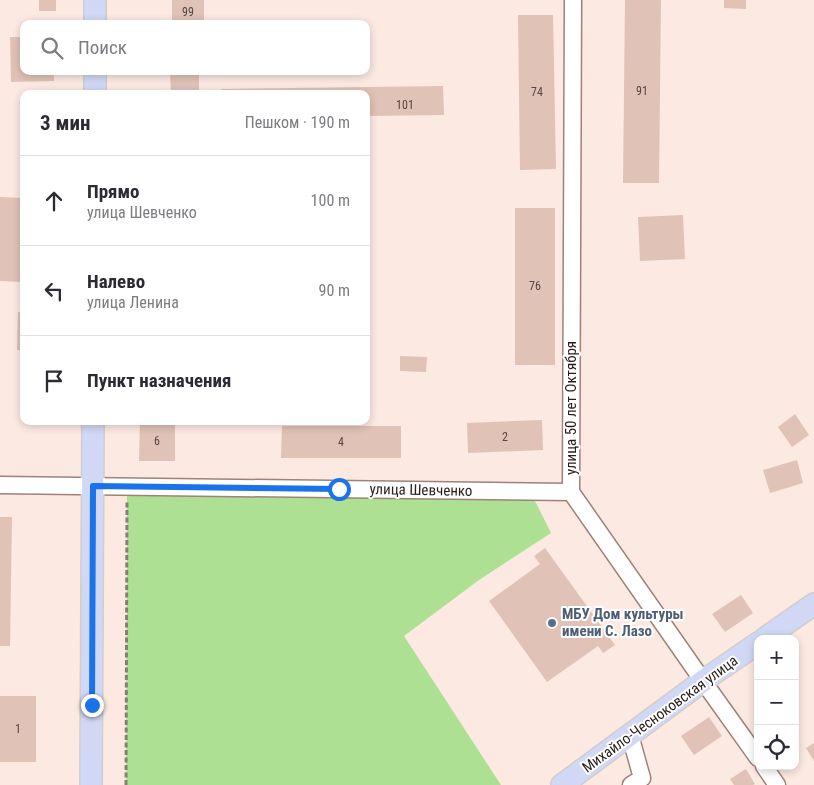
<!DOCTYPE html>
<html lang="ru">
<head>
<meta charset="utf-8">
<style>
  :root { --surface:#fff; --page:#f7f7f7; --text:#2b2b33; --muted:#7c7c81; --line:#e1e1e2 }
  body { margin:0; font-family:"Roboto Condensed",sans-serif; background:var(--page); color:var(--text) }
  .controls { position:absolute; right:15px; bottom:15px; display:grid; overflow:hidden; border-radius:10px; box-shadow:0 2px 8px #0003 }
  .controls button { width:45px; height:45px; display:grid; place-items:center; padding:0; border:0; border-bottom:1px solid var(--line); background:var(--surface); color:var(--text); font:25px sans-serif }
  .stop { position:absolute; width:15px; height:15px; margin:-11px; border:4px solid #1a73e8; border-radius:50%; background:#fff }
  .stop.end { background:#1a73e8; border-color:#fff; box-shadow:0 1px 5px #0008 }
  .list { margin:0; padding:0; list-style:none }
  h2 { display:flex; justify-content:space-between; align-items:center; height:65px; margin:0; padding:0 20px; font-size:21px }
  h2 small { font-size:16px; font-weight:400; color:var(--muted) }
  .list li { display:grid; grid-template-columns:32px 1fr auto; gap:15px; align-items:center; box-sizing:border-box; height:90px; padding:0 20px; border-top:1px solid var(--line) }
  .list b { display:block; font-size:19px; white-space:nowrap }
  .list p { margin:0; font-size:16px; white-space:nowrap; color:var(--muted) }
  .list em { font-size:16px; font-style:normal; color:var(--muted) }
  .icon { flex:none; width:28px; height:28px; fill:none; stroke:currentColor; stroke-width:2; stroke-linecap:round; stroke-linejoin:round }
  .map { position:relative; flex:none; width:814px; height:785px; overflow:hidden }
  .search { position:absolute; background:var(--surface); box-shadow:0 2px 8px #0003; left:20px; top:20px; width:350px; height:55px; display:flex; align-items:center; gap:12px; box-sizing:border-box; padding:0 18px; border-radius:10px; color:var(--muted); font-size:19px }
  .panel { position:absolute; background:var(--surface); box-shadow:0 2px 8px #0003; left:20px; top:90px; width:350px; height:335px; border-radius:10px }
  .map>svg:first-child { display:block }
  .green { fill:#ade092 }
  .building { fill:#e0c2b7 }
  .lines { fill:none; stroke-linecap:round; stroke-linejoin:round }
  .minor-casing { stroke:#9e8278; stroke-width:19 }
  .major-casing { stroke:#d0cdcc; stroke-width:24 }
  .path { stroke:#8b7c77; stroke-width:3; stroke-dasharray:5 2.5; stroke-linecap:butt }
  .minor { stroke:#fff; stroke-width:16 }
  .major { stroke:#d1d8f6; stroke-width:21 }
  .route { stroke:#1a73e8; stroke-width:6 }
  .service-dot { fill:#5c6f8a; stroke:#fff; stroke-width:2 }
  .labels { text-anchor:middle; stroke-width:4; stroke-linejoin:round; paint-order:stroke }
  .number-label { font-size:12px; fill:#564640 }
  .street-label { font-size:15px; fill:#281d19; stroke:#fff }
  .service-label { font-size:15px; font-weight:bold; fill:#4e5e75; stroke:#fff; text-anchor:start }
</style>
</head>
<body>
<div class="map">
<svg width="814" height="785" viewBox="0 0 814 785">
  <rect width="100%" height="100%" fill="#fce9e2"/>
  <!-- green -->
  <path class="green" d="M 127,486 L 534,499 L 551,533 L 479,580 L 404,636 L 501,785 L 126,785 Z"/>
  <!-- building -->
  <path class="building" d="M 39,0 L 56,0 L 56,11 L 39,11 Z
    M 172,0 L 204,0 L 204,24 L 172,24 Z
    M 625,0 L 661,0 L 659,183 L 623,183 Z
    M 724,0 L 746,0 L 746,9 L 724,8 Z
    M 518,15 L 553,15 L 556,169 L 520,170 Z
    M 10,37 L 24,37 L 24,71 L 54,71 L 54,81 L 11,82 Z
    M 170,71 L 199,71 L 199,94 L 171,94 Z
    M 443,86 L 444,115 L 366,116 L 366,94 L 221,94 L 221,89 Z
    M 0,197 L 24,198 L 21,282 L 0,281 Z
    M 515,208 L 555,208 L 555,365 L 515,365 Z
    M 683,215 L 685,259 L 640,261 L 638,217 Z
    M 18,312 L 24,312 L 24,350 L 17,350 Z
    M 400,356 L 427,357 L 426,372 L 400,371 Z
    M 795,414 L 809,435 L 792,447 L 778,427 Z
    M 542,420 L 543,450 L 468,453 L 467,423 Z
    M 140,421 L 175,421 L 175,461 L 139,461 Z
    M 282,426 L 401,426 L 401,458 L 281,458 Z
    M 797,460 L 803,483 L 770,493 L 763,470 Z
    M 0,517 L 12,517 L 10,646 L 0,646 Z
    M 545,548 L 615,645 L 603,653 L 598,646 L 547,682 L 489,601 L 540,564 L 534,556 Z
    M 741,595 L 753,613 L 725,632 L 712,614 Z
    M 0,696 L 36,696 L 36,762 L 0,762 Z
    M 709,717 L 722,736 L 694,755 L 681,736 Z
    M 814,743 L 814,761 L 806,748 Z
    M 746,769 L 755,784 L 753,785 L 734,785 L 730,779 Z"/>
  <g class="lines">
    <defs>
      <path id="minor" d="M 573,0 L 571,492 L 703,681 L 758,758
        M 0,485 L 571,492
        M 630,735 L 642,778 L 631,785
        M 764,766 L 777,785"/>
      <path id="major" d="M 95,24 L 95,0
        M 95,94 L 95,71
        M 764,639 L 814,604
        M 91,785 L 93,421
        M 562,785 L 703,681 L 758,643"/>
    </defs>
    <!-- minor casing -->
    <use href="#minor" class="minor-casing"/>
    <!-- major casing -->
    <use href="#major" class="major-casing"/>
    <!-- path -->
    <path class="path" d="M 126,785 L 127,501"/>
    <!-- minor -->
    <use href="#minor" class="minor"/>
    <!-- major -->
    <use href="#major" class="major"/>
  </g>
  <g class="lines">
    <!-- route -->
    <path class="route" d="M 92,705 L 93,486 L 339,489"/>
  </g>
  <!-- markers -->
  <circle class="service-dot" cx="552" cy="623" r="5"/>
  <g class="labels">
    <!-- number labels -->
    <g class="number-label">
      <text x="188" y="16">99</text>
      <text x="642" y="95">91</text>
      <text x="537" y="96">74</text>
      <text x="405" y="109">101</text>
      <text x="535" y="290">76</text>
      <text x="505" y="441">2</text>
      <text x="157" y="445">6</text>
      <text x="341" y="446">4</text>
      <text x="18" y="733">1</text>
    </g>
    <!-- street labels -->
    <g class="street-label">
      <text transform="translate(571 408) rotate(-90)" y="5">улица 50 лет Октября</text>
      <text transform="translate(421 490) rotate(1)" y="5">улица Шевченко</text>
      <text transform="translate(660 714) rotate(-36)" y="5">Михайло-Чесноковская улица</text>
    </g>
    <!-- service labels -->
    <g class="service-label">
      <text x="562" y="619">МБУ Дом культуры<tspan x="562" dy="17">имени С. Лазо</tspan></text>
    </g>
  </g>
</svg>
<div class="controls">
<button>+</button>
<button>−</button>
<button><svg class="icon" aria-label="locate" viewBox="0 0 24 24"><circle cx="12" cy="12" r="6"/><path d="M12 2v4M12 18v4M2 12h4M18 12h4"/></svg></button>
</div>
<div class="stop" style="left:339px;top:489px"></div>
<div class="stop end" style="left:92px;top:705px"></div>
<div class="search"><svg class="icon" aria-label="search" viewBox="0 0 24 24"><circle cx="10" cy="10" r="6"/><path d="M15 15l6 6"/></svg>Поиск</div>
<section class="panel">
<h2>3 мин<small>Пешком · 190 m</small></h2>
<ul class="list">
<li><svg class="icon" aria-label="ahead" viewBox="0 0 24 24"><path d="M12 20V5M6 11l6-6 6 6"/></svg><div><b>Прямо</b><p>улица Шевченко</p></div><em>100 m</em></li>
<li><svg class="icon" aria-label="left" viewBox="0 0 24 24"><path d="M17 20v-9H6M10 6l-5 5 5 5"/></svg><div><b>Налево</b><p>улица Ленина</p></div><em>90 m</em></li>
<li><svg class="icon" aria-label="arrive" viewBox="0 0 24 24"><path d="M6 21V4h12l-3 4 3 4H6"/></svg><div><b>Пункт назначения</b></div></li>
</ul>
</section>
</div>
</body>
</html>
